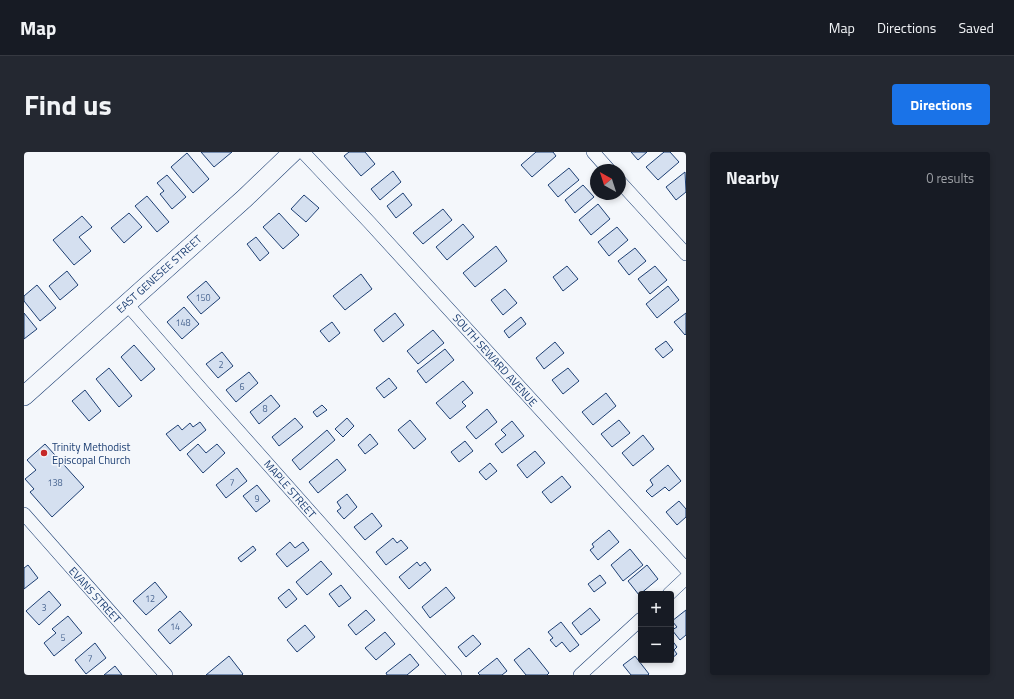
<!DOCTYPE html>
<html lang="en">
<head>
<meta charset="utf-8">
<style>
  :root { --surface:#171b24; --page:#242831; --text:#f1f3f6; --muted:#9ea1a6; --line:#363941; --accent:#1a73e8 }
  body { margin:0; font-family:"Titillium Web",sans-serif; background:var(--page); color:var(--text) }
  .controls { position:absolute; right:12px; bottom:12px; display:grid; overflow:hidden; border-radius:4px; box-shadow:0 2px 6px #0003 }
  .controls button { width:36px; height:36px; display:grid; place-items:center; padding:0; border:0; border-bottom:1px solid var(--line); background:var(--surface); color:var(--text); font:20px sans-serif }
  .compass { position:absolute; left:566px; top:12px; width:36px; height:36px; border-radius:50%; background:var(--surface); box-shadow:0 2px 6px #0003; rotate:321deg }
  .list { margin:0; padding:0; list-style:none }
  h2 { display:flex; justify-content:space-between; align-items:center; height:52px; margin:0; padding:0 16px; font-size:17px }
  h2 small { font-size:13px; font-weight:400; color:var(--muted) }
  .map { position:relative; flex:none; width:662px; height:523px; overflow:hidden; border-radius:4px }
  header { display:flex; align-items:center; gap:24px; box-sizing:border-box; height:56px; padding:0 20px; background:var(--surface); border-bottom:1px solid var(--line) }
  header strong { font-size:19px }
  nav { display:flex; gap:22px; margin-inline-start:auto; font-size:14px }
  .intro { display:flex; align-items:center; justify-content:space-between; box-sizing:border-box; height:96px; padding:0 24px }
  h1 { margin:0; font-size:28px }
  .button { padding:10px 18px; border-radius:4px; background:var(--accent); color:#fff; font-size:14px; font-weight:700 }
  main { display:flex; gap:24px; padding:0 24px }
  aside { flex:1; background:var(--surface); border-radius:4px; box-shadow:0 2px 6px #0003 }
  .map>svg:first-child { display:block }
  .building { fill:#d5e0f0; stroke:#1d3f73 }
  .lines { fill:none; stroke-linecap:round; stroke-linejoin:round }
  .minor-casing { stroke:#1d3f73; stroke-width:14 }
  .highway-casing { stroke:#1d3f73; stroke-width:20 }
  .minor { stroke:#f4f7fb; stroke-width:13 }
  .highway { stroke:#f4f7fb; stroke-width:19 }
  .poi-dot { fill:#c62828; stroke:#f4f7fb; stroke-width:1.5 }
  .labels { text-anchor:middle; stroke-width:3; stroke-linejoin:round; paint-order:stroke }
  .number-label { font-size:9px; fill:#4b6792 }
  .street-label { font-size:11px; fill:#1d3f73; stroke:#f4f7fb }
  .poi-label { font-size:11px; fill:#1d3f73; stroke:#f4f7fb; text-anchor:start }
</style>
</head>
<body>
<header>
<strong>Map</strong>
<nav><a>Map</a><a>Directions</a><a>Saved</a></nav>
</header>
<div class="intro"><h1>Find us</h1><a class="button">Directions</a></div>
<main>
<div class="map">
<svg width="662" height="523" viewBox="0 0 662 523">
  <rect width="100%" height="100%" fill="#f4f7fb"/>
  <!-- building -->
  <path class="building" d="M 177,0 L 208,0 L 190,15 Z
    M 325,0 L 341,0 L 351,12 L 337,24 L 320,4 Z
    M 512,0 L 529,0 L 532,4 L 508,25 L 497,13 Z
    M 607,0 L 623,0 L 614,8 Z
    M 640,0 L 646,0 L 655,10 L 634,28 L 622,15 Z
    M 163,1 L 185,27 L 169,41 L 147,15 Z
    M 545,16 L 555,28 L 534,45 L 524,33 Z
    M 369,19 L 377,30 L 356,48 L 347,37 Z
    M 661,20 L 662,40 L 652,48 L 642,35 Z
    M 143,23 L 162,45 L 148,57 L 136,42 L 140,39 L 133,31 Z
    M 559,33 L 570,45 L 551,61 L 541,48 Z
    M 379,41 L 388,53 L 372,66 L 363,54 Z
    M 280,43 L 295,56 L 282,70 L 267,57 Z
    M 123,44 L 145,70 L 133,80 L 111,54 Z
    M 574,52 L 586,67 L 567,83 L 555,68 Z
    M 419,57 L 428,68 L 399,92 L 389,81 Z
    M 105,61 L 118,75 L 100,91 L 87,76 Z
    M 255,61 L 275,83 L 259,97 L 239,75 Z
    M 58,64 L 68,75 L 55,85 L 67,99 L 50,113 L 29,88 Z
    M 439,72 L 450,85 L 423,108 L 412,95 Z
    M 593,75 L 604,88 L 585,104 L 574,90 Z
    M 232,85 L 245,101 L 236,109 L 223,92 Z
    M 472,94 L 483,109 L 451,135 L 439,121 Z
    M 611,96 L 622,109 L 605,123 L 594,109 Z
    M 543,114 L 554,127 L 539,139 L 529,125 Z
    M 631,114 L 643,128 L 626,142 L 614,127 Z
    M 43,119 L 54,133 L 36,148 L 25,134 Z
    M 337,122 L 348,137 L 321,158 L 309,144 Z
    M 182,129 L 196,146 L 177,162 L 163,145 Z
    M 13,133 L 32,156 L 16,169 L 0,149 L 0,144 Z
    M 644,134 L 655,148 L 633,166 L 622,152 Z
    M 481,137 L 493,151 L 479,163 L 467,148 Z
    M 160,155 L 175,172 L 158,187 L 143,170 Z
    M 0,161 L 13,177 L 0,187 Z
    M 371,161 L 380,173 L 359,190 L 350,178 Z
    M 662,161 L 662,182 L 661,183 L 650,170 Z
    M 497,165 L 502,172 L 485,186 L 480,179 Z
    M 308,170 L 316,181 L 305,190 L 296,179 Z
    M 409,178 L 420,191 L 394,212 L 383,199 Z
    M 642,189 L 649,198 L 639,206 L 631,197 Z
    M 531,190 L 540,201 L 520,217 L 512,206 Z
    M 110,193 L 131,217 L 117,229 L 97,205 Z
    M 421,197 L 430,208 L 402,231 L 393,219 Z
    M 198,200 L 209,214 L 194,226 L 182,212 Z
    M 85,216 L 108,244 L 95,255 L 72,227 Z
    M 544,216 L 555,229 L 539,242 L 528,228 Z
    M 225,220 L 234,231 L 212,250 L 202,238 Z
    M 365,226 L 373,236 L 360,246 L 352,236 Z
    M 439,229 L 449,241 L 438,250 L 442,254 L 426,267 L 412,251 Z
    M 61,238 L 77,259 L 65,269 L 48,249 Z
    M 582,241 L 592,254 L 569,273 L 558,260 Z
    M 247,243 L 256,254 L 235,272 L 226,260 Z
    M 298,253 L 303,258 L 293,265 L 289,260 Z
    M 463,257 L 473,270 L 452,287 L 442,275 Z
    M 271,266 L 279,275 L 255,294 L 248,285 Z
    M 323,266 L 330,274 L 319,285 L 311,277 Z
    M 386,268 L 402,287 L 390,297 L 374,278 Z
    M 595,268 L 606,281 L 588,295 L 577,282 Z
    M 488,269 L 500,284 L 478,301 L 471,292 L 482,283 L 477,278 Z
    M 176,270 L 182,278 L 156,299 L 142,282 L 154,273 L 158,278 L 166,271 L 169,275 Z
    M 303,278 L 311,288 L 276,318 L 268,308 Z
    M 346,282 L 354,292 L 341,302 L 334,293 Z
    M 619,283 L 630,297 L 609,314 L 598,301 Z
    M 441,289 L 449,299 L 435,310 L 427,300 Z
    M 21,292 L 60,335 L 28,365 L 6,340 L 10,337 L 1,327 L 12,318 L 3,308 Z
    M 174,292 L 182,301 L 193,292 L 201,301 L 179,321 L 163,302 Z
    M 511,299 L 521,311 L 503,326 L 493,313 Z
    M 313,307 L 322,318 L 294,341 L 285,330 Z
    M 466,311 L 473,319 L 462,328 L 455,320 Z
    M 644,313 L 657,329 L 645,339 L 641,335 L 628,345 L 622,339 L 629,333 L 626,328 Z
    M 213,316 L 223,329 L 202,346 L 192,333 Z
    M 538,324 L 547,335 L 527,351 L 518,340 Z
    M 233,333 L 246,349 L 232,360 L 219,344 Z
    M 323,342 L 333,355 L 320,367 L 313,359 L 317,356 L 313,350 Z
    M 655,349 L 662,357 L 662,365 L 653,373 L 642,360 Z
    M 348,361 L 358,374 L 341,388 L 330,375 Z
    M 585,378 L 595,390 L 574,408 L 566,398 L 570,395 L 568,392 Z
    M 369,386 L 373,391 L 377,388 L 384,396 L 362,413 L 352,400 Z
    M 266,390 L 271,396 L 279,390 L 285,398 L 263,415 L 252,402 Z
    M 229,394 L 232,398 L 217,410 L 214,406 Z
    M 606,397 L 619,413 L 599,429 L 587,413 Z
    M 297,409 L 308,422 L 283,443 L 272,430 Z
    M 393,410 L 396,414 L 401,410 L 407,418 L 385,437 L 375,425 Z
    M 4,413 L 14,426 L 0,437 L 0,416 Z
    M 623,413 L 634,427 L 615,443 L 604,429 Z
    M 576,423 L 582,431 L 570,440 L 564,432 Z
    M 131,430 L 143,445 L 122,463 L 109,449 Z
    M 317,433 L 327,446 L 315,455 L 305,442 Z
    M 422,435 L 431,446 L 406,466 L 398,455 Z
    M 265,437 L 273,447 L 262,456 L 254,446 Z
    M 25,439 L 37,453 L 15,473 L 2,459 Z
    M 566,456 L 576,468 L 557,483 L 548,471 Z
    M 342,458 L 351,468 L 332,483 L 324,473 Z
    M 662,458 L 662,483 L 656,488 L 648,478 L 653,475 L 648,469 Z
    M 156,459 L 168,473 L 146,492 L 134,478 Z
    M 44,464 L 58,481 L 30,504 L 20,491 L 32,481 L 28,477 Z
    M 537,470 L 555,493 L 546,500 L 538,490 L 532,495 L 526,488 L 529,486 L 524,480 Z
    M 281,473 L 291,485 L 273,500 L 263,488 Z
    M 361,480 L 371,492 L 352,508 L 341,496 Z
    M 449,483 L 457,492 L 442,505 L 434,495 Z
    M 647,487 L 653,495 L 650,498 L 653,502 L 647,507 Z
    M 71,491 L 82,506 L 62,522 L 51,508 Z
    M 505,496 L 525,521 L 523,523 L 502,523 L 490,508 Z
    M 386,502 L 395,513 L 383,523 L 363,523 L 362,521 Z
    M 205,504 L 219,522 L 218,523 L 182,523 Z
    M 611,504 L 625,522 L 624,523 L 607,523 L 599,513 Z
    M 473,506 L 483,519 L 478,523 L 456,523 L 454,521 Z
    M 91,514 L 98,523 L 80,523 Z"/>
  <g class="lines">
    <defs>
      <path id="minor" d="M 279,0 L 346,71 L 662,417
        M 569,0 L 585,18
        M 596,30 L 662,102
        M 102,151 L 178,238 L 431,523
        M 0,362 L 142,523
        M 645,442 L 662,426
        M 556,523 L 617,467"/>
      <path id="highway" d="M 0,244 L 221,46 L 269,0"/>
    </defs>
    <!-- minor casing -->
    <use href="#minor" class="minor-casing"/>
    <!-- highway casing -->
    <use href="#highway" class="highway-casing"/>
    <!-- minor -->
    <use href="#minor" class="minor"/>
    <!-- highway -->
    <use href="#highway" class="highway"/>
  </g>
  <!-- markers -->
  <circle class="poi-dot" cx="20" cy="301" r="4"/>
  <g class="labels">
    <!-- number labels -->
    <g class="number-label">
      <text x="179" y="149">150</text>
      <text x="159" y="174">148</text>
      <text x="197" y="216">2</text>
      <text x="218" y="238">6</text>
      <text x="241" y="260">8</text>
      <text x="31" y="334">138</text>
      <text x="208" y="334">7</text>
      <text x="233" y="350">9</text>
      <text x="126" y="450">12</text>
      <text x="20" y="459">3</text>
      <text x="151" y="478">14</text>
      <text x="39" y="489">5</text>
      <text x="66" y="510">7</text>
    </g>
    <!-- street labels -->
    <g class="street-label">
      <text transform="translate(135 122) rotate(-42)" y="4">EAST GENESEE STREET</text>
      <text transform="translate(471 208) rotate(48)" y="4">SOUTH SEWARD AVENUE</text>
      <text transform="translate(266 337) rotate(49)" y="4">MAPLE STREET</text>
      <text transform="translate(71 443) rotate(48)" y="4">EVANS STREET</text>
    </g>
    <!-- poi labels -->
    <g class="poi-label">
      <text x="28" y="299">Trinity Methodist<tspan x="28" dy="13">Episcopal Church</tspan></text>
    </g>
  </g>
</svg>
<div class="controls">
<button>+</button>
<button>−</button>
</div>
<svg class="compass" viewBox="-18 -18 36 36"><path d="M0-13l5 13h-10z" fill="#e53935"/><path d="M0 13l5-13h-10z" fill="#9ea1a6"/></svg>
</div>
<aside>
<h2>Nearby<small>0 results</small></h2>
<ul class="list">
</ul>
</aside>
</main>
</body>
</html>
